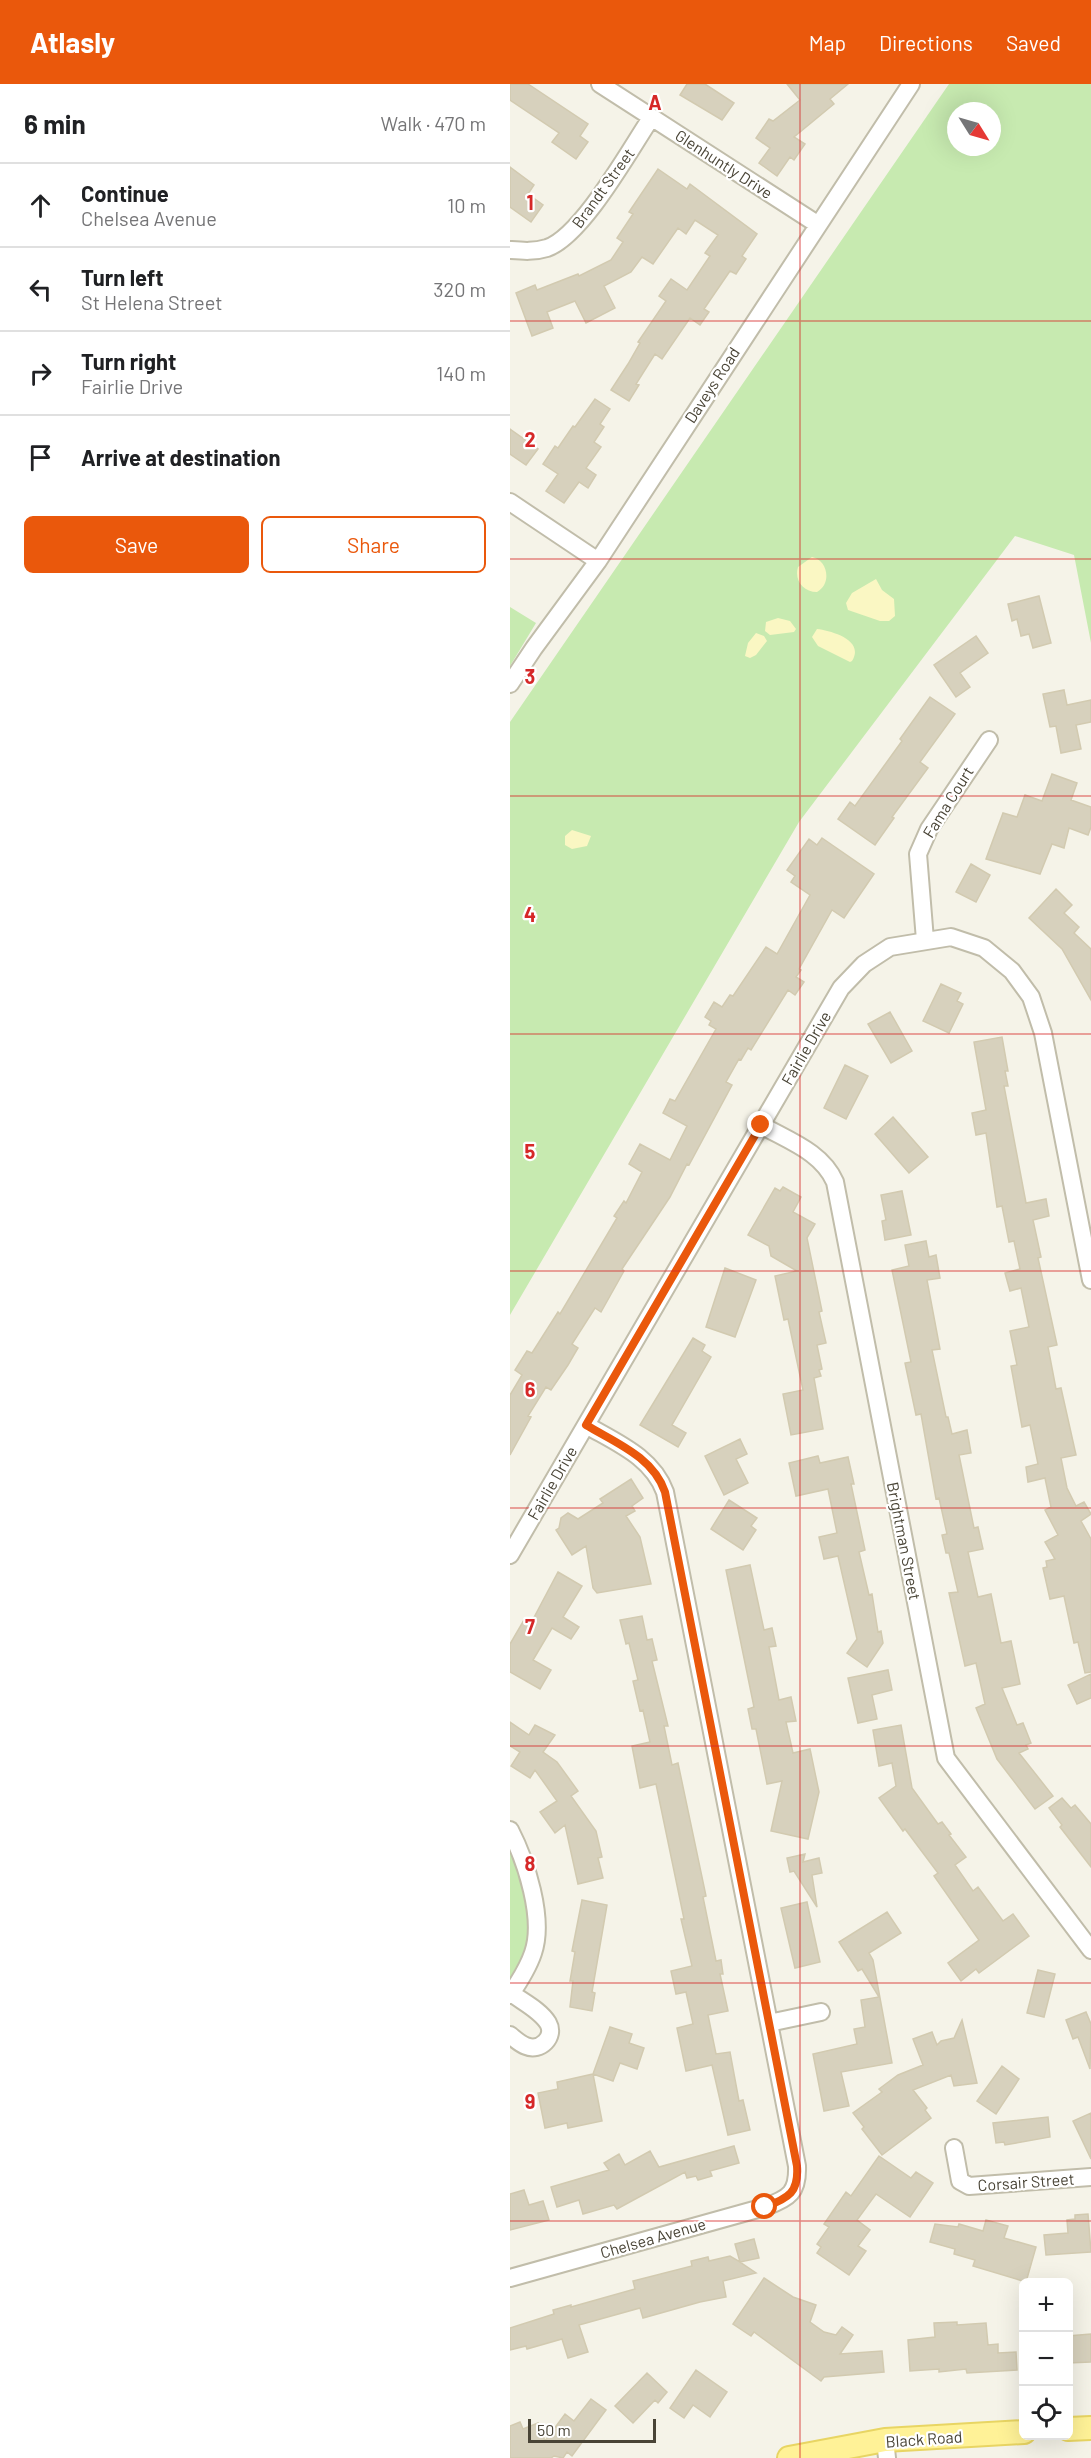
<!DOCTYPE html>
<html lang="en">
<head>
<meta charset="utf-8">
<style>
  :root { --surface:#fff; --page:#f2f2f2; --text:#202124; --muted:#757577; --line:#e0e0e0; --accent:#ea580c }
  body { margin:0; font-family:Barlow,sans-serif; background:var(--page); color:var(--text) }
  .controls { position:absolute; right:18px; bottom:18px; display:grid; overflow:hidden; border-radius:9px; box-shadow:0 6px 24px #0002 }
  .controls button { width:54px; height:54px; display:grid; place-items:center; padding:0; border:0; border-bottom:2px solid var(--line); background:var(--surface); color:var(--text); font:30px sans-serif }
  .compass { position:absolute; left:437px; top:18px; width:54px; height:54px; border-radius:50%; background:var(--surface); box-shadow:0 6px 24px #0002; rotate:127deg }
  .scale { position:absolute; left:18px; bottom:15px; width:128px; box-sizing:border-box; padding-left:6px; border:3px solid #494436; border-top:0; font-size:16px; line-height:21px; white-space:nowrap; color:#494436; -webkit-text-stroke:4px #fff; paint-order:stroke }
  .stop { position:absolute; width:18px; height:18px; margin:-14px; border:4px solid #ea580c; border-radius:50%; background:#fff }
  .stop.end { background:#ea580c; border-color:#fff; box-shadow:0 2px 6px #0008 }
  .list { margin:0; padding:0; list-style:none }
  h2 { display:flex; justify-content:space-between; align-items:center; height:78px; margin:0; padding:0 24px; font-size:26px }
  h2 small { font-size:20px; font-weight:400; color:var(--muted) }
  .list li { display:grid; grid-template-columns:39px 1fr auto; gap:18px; align-items:center; box-sizing:border-box; height:84px; padding:0 24px; border-top:2px solid var(--line) }
  .list b { display:block; font-size:22px; white-space:nowrap }
  .list p { margin:0; font-size:20px; white-space:nowrap; color:var(--muted) }
  .list em { font-size:20px; font-style:normal; color:var(--muted) }
  .actions { display:flex; gap:12px; padding:18px 24px }
  .actions a { flex:1; padding:14px 0; border:2px solid var(--accent); border-radius:9px; text-align:center; font-size:21px; color:var(--accent) }
  .actions .main { background:var(--accent); color:#fff }
  .icon { flex:none; width:33px; height:33px; fill:none; stroke:currentColor; stroke-width:2; stroke-linecap:round; stroke-linejoin:round }
  .map { position:relative; flex:none; width:581px; height:2374px; overflow:hidden }
  header { display:flex; align-items:center; gap:36px; box-sizing:border-box; height:84px; padding:0 30px; background:var(--accent); color:#fff }
  header strong { font-size:28px }
  nav { display:flex; gap:33px; margin-inline-start:auto; font-size:21px }
  main { display:flex }
  aside { flex:1; background:var(--surface) }
  .map>svg:first-child { display:block }
  .green { fill:#c7eab0; fill-rule:evenodd }
  .sand { fill:#faf7c3 }
  .building { fill:#d7d1bd; stroke:#d2cab0; stroke-width:1.5 }
  .lines { fill:none; stroke-linecap:round; stroke-linejoin:round }
  .minor-casing { stroke:#c1bdaa; stroke-width:20 }
  .major-casing { stroke:#e8d563; stroke-width:26 }
  .minor { stroke:#fff; stroke-width:16 }
  .major { stroke:#fff297; stroke-width:22 }
  .route { stroke:#ea580c; stroke-width:8 }
  .grid { fill:none; stroke:#d62828; stroke-width:1.5; stroke-opacity:0.55 }
  .labels { text-anchor:middle; stroke-width:4.5; stroke-linejoin:round; paint-order:stroke }
  .street-label { font-size:16px; fill:#494436; stroke:#fff }
  .grid-label { font-size:20px; text-anchor:middle; font-weight:bold; fill:#d62828; stroke:#fff; stroke-width:4.5; stroke-linejoin:round; paint-order:stroke }
</style>
</head>
<body>
<header>
<strong>Atlasly</strong>
<nav><a>Map</a><a>Directions</a><a>Saved</a></nav>
</header>
<main>
<aside>
<h2>6 min<small>Walk · 470 m</small></h2>
<ul class="list">
<li><svg class="icon" aria-label="ahead" viewBox="0 0 24 24"><path d="M12 20V5M6 11l6-6 6 6"/></svg><div><b>Continue</b><p>Chelsea Avenue</p></div><em>10 m</em></li>
<li><svg class="icon" aria-label="left" viewBox="0 0 24 24"><path d="M17 20v-9H6M10 6l-5 5 5 5"/></svg><div><b>Turn left</b><p>St Helena Street</p></div><em>320 m</em></li>
<li><svg class="icon" aria-label="right" viewBox="0 0 24 24"><path d="M7 20v-9h11M14 6l5 5-5 5"/></svg><div><b>Turn right</b><p>Fairlie Drive</p></div><em>140 m</em></li>
<li><svg class="icon" aria-label="arrive" viewBox="0 0 24 24"><path d="M6 21V4h12l-3 4 3 4H6"/></svg><div><b>Arrive at destination</b></div></li>
</ul>
<div class="actions"><a class="main">Save</a><a>Share</a></div>
</aside>
<div class="map">
<svg width="581" height="2374" viewBox="0 0 581 2374">
  <rect width="100%" height="100%" fill="#f5f3e8"/>
  <!-- green -->
  <path class="green" d="M 439,0 L 581,0 L 581,559 L 564,471 L 505,452 L 289,738 L 0,1231 L 0,638 ZM 446,27 L 482,27 L 482,63 L 446,63 Z
    M 0,523 L 26,539 L 0,582 Z
    M 0,1746 L 27,1846 L 0,1911 Z"/>
  <!-- sand -->
  <path class="sand" d="M 302,473 C 318,476 322,500 307,508 C 293,508 284,496 288,483 Z
    M 366,495 L 372,506 L 384,515 L 385,532 L 379,537 L 370,537 L 338,526 L 336,519 L 342,509 Z
    M 268,534 L 280,537 L 286,545 L 284,548 L 260,551 L 255,547 L 256,538 Z
    M 307,545 C 322,547 355,556 342,577 L 340,578 L 308,562 L 302,553 Z
    M 246,549 L 254,552 L 257,557 L 246,571 L 240,574 L 235,572 L 238,559 Z
    M 62,746 L 81,752 L 77,762 L 62,765 L 55,761 L 55,752 Z"/>
  <!-- building -->
  <path class="building" d="M 0,0 L 18,0 L 78,40 L 70,52 L 78,58 L 66,75 L 42,58 L 49,49 L 0,16 Z
    M 177,0 L 195,0 L 224,19 L 212,36 L 170,11 Z
    M 277,0 L 338,0 L 320,15 L 324,20 L 284,53 L 295,60 L 284,76 L 280,73 L 267,92 L 249,79 L 260,64 L 246,54 L 259,35 L 263,37 L 290,16 Z
    M 0,83 L 24,101 L 18,110 L 33,121 L 21,138 L 0,123 Z
    M 148,85 L 177,105 L 180,100 L 247,150 L 232,172 L 236,175 L 226,190 L 220,187 L 194,225 L 199,228 L 190,241 L 180,234 L 152,275 L 145,270 L 126,300 L 129,301 L 119,317 L 101,306 L 118,280 L 130,259 L 128,258 L 156,217 L 149,212 L 161,195 L 177,206 L 200,172 L 195,169 L 208,151 L 185,136 L 176,150 L 168,144 L 143,180 L 132,173 L 121,188 L 94,202 L 105,224 L 76,239 L 65,217 L 37,228 L 43,244 L 22,252 L 6,209 L 25,201 L 27,206 L 68,190 L 69,192 L 101,176 L 113,158 L 107,154 L 123,130 L 119,128 Z
    M 85,315 L 100,325 L 90,340 L 94,343 L 84,358 L 91,363 L 76,384 L 86,391 L 78,404 L 69,398 L 54,419 L 36,407 L 48,390 L 33,380 L 45,362 L 48,364 L 63,342 L 65,343 Z
    M 0,345 L 28,365 L 16,381 L 0,370 Z
    M 529,512 L 541,559 L 523,564 L 519,550 L 511,552 L 507,535 L 502,537 L 498,520 Z
    M 466,552 L 478,569 L 450,589 L 460,603 L 446,613 L 424,581 Z
    M 554,606 L 557,621 L 581,616 L 581,638 L 566,641 L 571,665 L 551,669 L 546,642 L 540,643 L 533,610 Z
    M 420,613 L 445,630 L 410,678 L 418,684 L 382,733 L 384,734 L 365,761 L 328,735 L 340,718 L 345,722 L 392,657 L 390,655 Z
    M 542,690 L 567,699 L 561,716 L 581,723 L 581,743 L 578,751 L 559,744 L 554,764 L 542,760 L 530,790 L 476,775 L 493,729 L 507,733 L 515,711 L 532,717 Z
    M 312,754 L 364,790 L 334,834 L 322,826 L 289,885 L 291,886 L 286,893 L 294,898 L 285,911 L 278,906 L 241,966 L 238,964 L 231,976 L 229,975 L 216,998 L 222,1001 L 179,1081 L 177,1080 L 160,1113 L 112,1185 L 114,1187 L 91,1228 L 85,1224 L 62,1260 L 68,1264 L 58,1281 L 41,1306 L 36,1303 L 18,1332 L 21,1333 L 0,1371 L 0,1311 L 12,1291 L 5,1286 L 17,1267 L 22,1269 L 48,1228 L 50,1230 L 107,1134 L 104,1132 L 114,1117 L 116,1119 L 132,1088 L 119,1080 L 130,1060 L 160,1076 L 177,1042 L 153,1029 L 160,1015 L 165,1017 L 206,945 L 199,941 L 201,937 L 195,933 L 204,918 L 212,923 L 220,911 L 223,912 L 256,863 L 267,870 L 300,811 L 281,798 L 285,792 L 277,786 L 299,755 L 307,761 Z
    M 461,780 L 480,791 L 466,818 L 446,808 Z
    M 546,805 L 562,821 L 554,829 L 569,843 L 564,849 L 581,865 L 581,916 L 552,865 L 519,834 Z
    M 431,900 L 451,909 L 447,917 L 453,920 L 439,949 L 413,937 Z
    M 380,928 L 402,967 L 381,979 L 358,940 Z
    M 492,953 L 498,987 L 495,987 L 498,1002 L 494,1002 L 516,1119 L 536,1115 L 539,1132 L 523,1136 L 531,1173 L 528,1174 L 547,1261 L 538,1263 L 546,1305 L 551,1304 L 566,1371 L 551,1374 L 557,1404 L 566,1422 L 574,1418 L 581,1430 L 571,1437 L 581,1455 L 581,1588 L 575,1589 L 568,1558 L 564,1559 L 554,1512 L 540,1515 L 533,1484 L 537,1483 L 536,1477 L 545,1475 L 535,1458 L 548,1451 L 535,1426 L 541,1423 L 535,1394 L 518,1398 L 516,1383 L 528,1380 L 520,1341 L 512,1343 L 501,1282 L 507,1281 L 500,1247 L 519,1243 L 511,1204 L 500,1207 L 495,1189 L 510,1185 L 504,1157 L 499,1158 L 492,1122 L 487,1123 L 476,1049 L 466,1051 L 462,1029 L 476,1026 L 464,958 Z
    M 335,981 L 358,992 L 336,1035 L 314,1024 Z
    M 383,1033 L 418,1073 L 399,1089 L 365,1050 Z
    M 273,1103 L 291,1113 L 283,1128 L 305,1140 L 297,1154 L 312,1227 L 309,1228 L 316,1259 L 307,1261 L 312,1285 L 309,1286 L 311,1292 L 304,1294 L 313,1345 L 281,1351 L 273,1310 L 293,1306 L 278,1235 L 274,1236 L 265,1192 L 287,1187 L 261,1172 L 259,1162 L 238,1151 L 265,1104 L 270,1107 Z
    M 392,1107 L 401,1151 L 375,1156 L 372,1137 L 376,1136 L 371,1111 Z
    M 416,1157 L 419,1173 L 426,1171 L 430,1194 L 417,1196 L 430,1265 L 422,1266 L 436,1333 L 438,1333 L 442,1350 L 457,1346 L 461,1369 L 449,1371 L 464,1444 L 468,1443 L 473,1465 L 458,1468 L 468,1513 L 481,1510 L 491,1559 L 501,1557 L 510,1600 L 492,1604 L 507,1641 L 513,1639 L 521,1659 L 516,1661 L 518,1665 L 509,1669 L 543,1712 L 525,1725 L 487,1675 L 466,1624 L 475,1620 L 466,1579 L 455,1582 L 439,1509 L 448,1508 L 439,1469 L 436,1469 L 432,1451 L 437,1450 L 429,1414 L 426,1415 L 411,1330 L 406,1331 L 395,1279 L 401,1278 L 382,1186 L 399,1182 L 395,1161 Z
    M 215,1184 L 246,1196 L 225,1253 L 196,1243 Z
    M 183,1254 L 195,1261 L 192,1267 L 201,1273 L 162,1341 L 176,1349 L 168,1363 L 130,1341 Z
    M 230,1355 L 237,1370 L 226,1375 L 238,1399 L 214,1411 L 195,1372 Z
    M 308,1372 L 310,1379 L 338,1373 L 344,1400 L 341,1400 L 355,1466 L 349,1468 L 359,1511 L 362,1510 L 368,1548 L 371,1547 L 373,1559 L 357,1583 L 337,1569 L 347,1555 L 328,1472 L 314,1475 L 309,1453 L 327,1449 L 318,1405 L 286,1412 L 279,1379 Z
    M 121,1395 L 133,1414 L 122,1422 L 125,1427 L 116,1432 L 130,1453 L 141,1500 L 87,1509 L 83,1504 L 76,1462 L 62,1471 L 46,1446 L 49,1444 L 51,1434 L 58,1429 L 68,1435 L 93,1419 L 90,1415 Z
    M 219,1416 L 247,1434 L 241,1442 L 246,1446 L 233,1466 L 201,1445 Z
    M 240,1481 L 254,1546 L 262,1544 L 266,1562 L 259,1563 L 269,1616 L 281,1613 L 286,1637 L 276,1638 L 283,1669 L 300,1665 L 309,1708 L 298,1755 L 261,1747 L 272,1697 L 257,1700 L 246,1645 L 242,1645 L 238,1625 L 244,1623 L 216,1486 Z
    M 48,1488 L 72,1502 L 53,1533 L 69,1543 L 61,1555 L 42,1544 L 23,1576 L 41,1586 L 30,1605 L 0,1588 L 0,1560 L 14,1536 L 21,1539 Z
    M 132,1532 L 137,1556 L 142,1555 L 147,1576 L 142,1577 L 158,1642 L 154,1642 L 162,1681 L 168,1679 L 196,1812 L 193,1813 L 206,1877 L 211,1876 L 213,1890 L 210,1890 L 218,1927 L 198,1931 L 206,1970 L 220,1968 L 229,2017 L 233,2016 L 240,2046 L 218,2051 L 202,1981 L 176,1987 L 167,1944 L 183,1940 L 176,1908 L 166,1910 L 161,1887 L 182,1882 L 171,1835 L 174,1835 L 146,1700 L 130,1704 L 122,1662 L 140,1658 L 133,1626 L 130,1627 L 123,1597 L 128,1596 L 119,1559 L 116,1560 L 110,1536 Z
    M 378,1586 L 382,1606 L 362,1611 L 367,1635 L 348,1639 L 338,1594 Z
    M 581,1590 L 581,1614 L 567,1620 L 558,1601 Z
    M 0,1638 L 19,1651 L 25,1641 L 45,1651 L 33,1668 L 47,1678 L 68,1707 L 61,1712 L 86,1747 L 92,1773 L 88,1774 L 93,1794 L 68,1800 L 55,1741 L 45,1749 L 30,1728 L 47,1717 L 25,1686 L 20,1694 L 1,1682 L 10,1668 L 0,1662 Z
    M 391,1641 L 402,1704 L 428,1740 L 432,1738 L 441,1750 L 439,1751 L 456,1773 L 445,1781 L 463,1807 L 468,1803 L 493,1837 L 503,1830 L 519,1852 L 469,1889 L 466,1885 L 451,1897 L 438,1879 L 469,1856 L 424,1792 L 428,1789 L 395,1745 L 393,1747 L 369,1714 L 386,1702 L 382,1679 L 369,1682 L 363,1646 Z
    M 552,1714 L 561,1724 L 565,1721 L 581,1740 L 581,1783 L 550,1743 L 552,1741 L 539,1724 Z
    M 295,1770 L 293,1778 L 309,1774 L 312,1789 L 302,1791 L 307,1823 L 284,1787 L 280,1788 L 277,1774 Z
    M 72,1816 L 97,1821 L 82,1908 L 85,1909 L 82,1927 L 60,1923 L 63,1897 L 60,1897 L 65,1868 L 62,1867 Z
    M 297,1818 L 310,1878 L 285,1884 L 271,1824 Z
    M 377,1828 L 391,1849 L 359,1869 L 363,1876 L 382,1979 L 331,1988 L 339,2022 L 314,2027 L 303,1970 L 347,1960 L 344,1945 L 355,1943 L 351,1916 L 369,1913 L 352,1885 L 348,1887 L 329,1858 Z
    M 528,1886 L 545,1890 L 534,1933 L 517,1929 Z
    M 576,1928 L 581,1940 L 580,1985 L 568,1953 L 563,1955 L 556,1936 Z
    M 452,1936 L 467,1999 L 444,2002 L 441,1991 L 403,2006 L 417,2024 L 415,2026 L 421,2034 L 372,2071 L 352,2045 L 354,2043 L 343,2029 L 372,2008 L 369,2005 L 388,1991 L 413,1981 L 403,1955 L 422,1948 L 427,1961 L 431,1957 L 444,1954 Z
    M 100,1943 L 122,1950 L 119,1959 L 134,1964 L 127,1985 L 110,1979 L 103,1997 L 83,1990 Z
    M 492,1982 L 509,1995 L 486,2030 L 467,2017 Z
    M 83,1990 L 92,2037 L 58,2044 L 57,2039 L 35,2044 L 28,2009 L 48,2005 L 47,1998 Z
    M 581,2029 L 581,2075 L 563,2037 Z
    M 538,2033 L 540,2053 L 495,2061 L 494,2058 L 486,2059 L 483,2039 Z
    M 224,2062 L 229,2079 L 200,2087 L 202,2092 L 188,2096 L 186,2092 L 177,2094 L 175,2088 L 107,2125 L 104,2121 L 73,2130 L 69,2116 L 47,2123 L 41,2103 L 99,2086 L 94,2079 L 109,2070 L 115,2081 L 140,2067 L 149,2083 Z
    M 369,2072 L 401,2094 L 406,2088 L 423,2099 L 400,2133 L 366,2110 L 347,2136 L 360,2146 L 348,2162 L 356,2167 L 339,2191 L 307,2169 L 311,2163 L 307,2160 L 319,2143 L 314,2140 L 336,2108 L 341,2112 Z
    M 14,2106 L 19,2121 L 33,2117 L 39,2136 L 0,2146 L 0,2110 Z
    M 578,2130 L 581,2168 L 536,2171 L 534,2151 L 558,2149 L 557,2136 L 565,2135 L 565,2131 Z
    M 476,2136 L 498,2142 L 494,2154 L 526,2163 L 516,2198 L 463,2182 L 465,2176 L 444,2170 L 445,2165 L 420,2158 L 425,2140 L 448,2143 L 449,2140 L 473,2147 Z
    M 244,2155 L 249,2174 L 230,2178 L 246,2189 L 213,2197 L 216,2213 L 190,2218 L 133,2234 L 130,2224 L 69,2241 L 78,2268 L 58,2274 L 52,2255 L 17,2265 L 16,2262 L 0,2266 L 0,2244 L 44,2230 L 43,2226 L 61,2221 L 61,2223 L 125,2205 L 123,2197 L 182,2182 L 181,2177 L 198,2173 L 199,2177 L 220,2172 L 230,2178 L 225,2160 Z
    M 254,2194 L 283,2213 L 306,2221 L 300,2238 L 314,2248 L 326,2251 L 332,2243 L 343,2251 L 330,2270 L 372,2267 L 374,2288 L 314,2293 L 311,2297 L 244,2248 L 241,2252 L 223,2240 Z
    M 447,2238 L 447,2241 L 476,2239 L 478,2261 L 488,2260 L 488,2269 L 506,2268 L 507,2286 L 457,2289 L 456,2285 L 429,2288 L 429,2285 L 400,2287 L 398,2256 L 425,2253 L 424,2239 Z
    M 581,2250 L 581,2278 L 558,2279 L 558,2252 Z
    M 186,2286 L 217,2308 L 200,2333 L 183,2321 L 174,2334 L 160,2324 Z
    M 137,2289 L 157,2308 L 148,2319 L 145,2316 L 123,2339 L 105,2322 Z
    M 81,2315 L 96,2326 L 62,2372 L 57,2368 L 53,2374 L 44,2372 L 41,2374 L 0,2374 L 0,2342 L 10,2338 L 13,2345 L 28,2339 L 35,2357 L 55,2330 L 64,2337 Z"/>
  <g class="lines">
    <defs>
      <path id="minor" d="M 90,0 L 307,140
        M 0,166 C 13,167 24,168 37,164 C 72,152 119,67 141,34
        M 0,418 L 88,477
        M 0,600 L 24,564 L 88,477 L 401,0
        M 415,856 L 408,770 L 419,745 L 479,656
        M 251,1041 C 279,1057 312,1068 325,1098 L 436,1674 L 581,1866
        M 0,1471 L 331,904 L 354,880 L 380,863 L 441,853 L 474,864 L 502,887 L 521,913 L 533,949 L 581,1196
        M 0,1746 C 16,1777 35,1835 23,1869 C 18,1884 9,1898 0,1911
        M 259,1939 L 311,1928
        M 0,1951 C 5,1955 10,1960 16,1962 C 30,1968 46,1953 38,1939 C 30,1926 13,1918 1,1909
        M 444,2064 L 450,2097 L 459,2102 L 581,2093
        M 0,2194 L 255,2123 C 280,2114 288,2108 287,2082 L 155,1408 C 142,1373 107,1359 76,1341
        M 375,2356 L 377,2374"/>
      <path id="major" d="M 558,2345 L 581,2344
        M 279,2374 L 375,2356 L 514,2348"/>
    </defs>
    <!-- minor casing -->
    <use href="#minor" class="minor-casing"/>
    <!-- major casing -->
    <use href="#major" class="major-casing"/>
    <!-- minor -->
    <use href="#minor" class="minor"/>
    <!-- major -->
    <use href="#major" class="major"/>
  </g>
  <g class="lines">
    <!-- route -->
    <path class="route" d="M 251,1041 L 76,1341 C 106,1359 143,1373 155,1408 L 287,2082 C 289,2108 279,2114 255,2123"/>
  </g>
  <!-- grid -->
  <path class="grid" d="M 290,0 L 290,2374M 0,237 L 581,237M 0,475 L 581,475M 0,712 L 581,712M 0,950 L 581,950M 0,1187 L 581,1187M 0,1424 L 581,1424M 0,1662 L 581,1662M 0,1899 L 581,1899M 0,2137 L 581,2137"/>
  <g class="labels">
    <!-- street labels -->
    <g class="street-label">
      <text transform="translate(214 80) rotate(33)" y="6">Glenhuntly Drive</text>
      <text transform="translate(93 104) rotate(-54)" y="6">Brandt Street</text>
      <text transform="translate(202 301) rotate(-57)" y="6">Daveys Road</text>
      <text transform="translate(438 718) rotate(-58)" y="6">Fama Court</text>
      <text transform="translate(296 964) rotate(-60)" y="6">Fairlie Drive</text>
      <text transform="translate(42 1399) rotate(-60)" y="6">Fairlie Drive</text>
      <text transform="translate(394 1457) rotate(79)" y="6">Brightman Street</text>
      <text transform="translate(516 2098) rotate(-4)" y="6">Corsair Street</text>
      <text transform="translate(143 2154) rotate(-16)" y="6">Chelsea Avenue</text>
      <text transform="translate(414 2355) rotate(-4)" y="6">Black Road</text>
    </g>
  </g>
  <g class="grid-label">
    <text x="145" y="26">A</text>
    <text x="20" y="126">1</text>
    <text x="20" y="363">2</text>
    <text x="20" y="600">3</text>
    <text x="20" y="838">4</text>
    <text x="20" y="1075">5</text>
    <text x="20" y="1313">6</text>
    <text x="20" y="1550">7</text>
    <text x="20" y="1787">8</text>
    <text x="20" y="2025">9</text>
  </g>
</svg>
<div class="controls">
<button>+</button>
<button>−</button>
<button><svg class="icon" aria-label="locate" viewBox="0 0 24 24"><circle cx="12" cy="12" r="6"/><path d="M12 2v4M12 18v4M2 12h4M18 12h4"/></svg></button>
</div>
<svg class="compass" viewBox="-18 -18 36 36"><path d="M0-13l5 13h-10z" fill="#e53935"/><path d="M0 13l5-13h-10z" fill="#757577"/></svg>
<div class="scale">50 m</div>
<div class="stop" style="left:255px;top:2123px"></div>
<div class="stop end" style="left:251px;top:1041px"></div>
</div>
</main>
</body>
</html>
